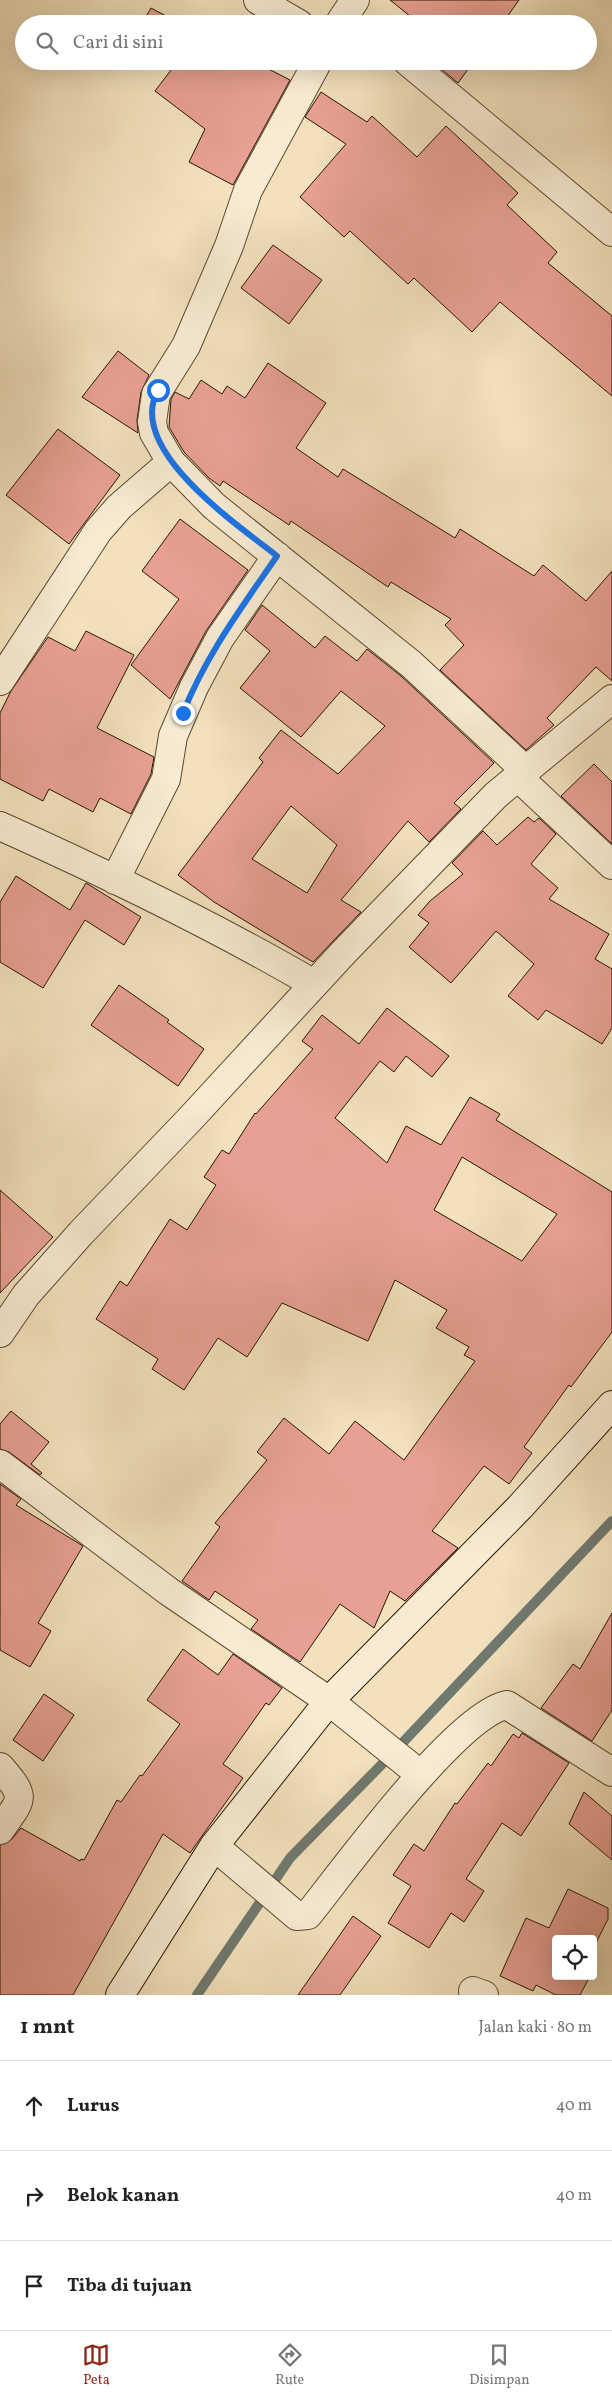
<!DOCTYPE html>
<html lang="id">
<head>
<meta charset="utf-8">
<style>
  :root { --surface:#fff; --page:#f6f6f6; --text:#222; --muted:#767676; --line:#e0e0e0; --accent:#8f2418 }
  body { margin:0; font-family:Vollkorn,serif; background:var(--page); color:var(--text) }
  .controls { position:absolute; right:15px; bottom:15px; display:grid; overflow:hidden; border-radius:5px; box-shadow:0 5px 20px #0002 }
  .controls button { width:45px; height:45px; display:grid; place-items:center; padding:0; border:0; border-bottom:1px solid var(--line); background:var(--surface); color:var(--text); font:25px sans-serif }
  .stop { position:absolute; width:15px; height:15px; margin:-11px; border:4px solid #1a73e8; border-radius:50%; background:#fff }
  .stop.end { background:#1a73e8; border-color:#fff; box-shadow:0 1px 5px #0008 }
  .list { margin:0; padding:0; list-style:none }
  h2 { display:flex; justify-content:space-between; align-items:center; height:65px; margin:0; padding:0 20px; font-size:21px }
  h2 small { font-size:16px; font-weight:400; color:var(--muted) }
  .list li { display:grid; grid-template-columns:32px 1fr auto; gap:15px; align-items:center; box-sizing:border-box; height:90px; padding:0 20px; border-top:1px solid var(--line) }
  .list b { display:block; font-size:19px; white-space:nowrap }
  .list em { font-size:16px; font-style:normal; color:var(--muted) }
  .icon { flex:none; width:28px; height:28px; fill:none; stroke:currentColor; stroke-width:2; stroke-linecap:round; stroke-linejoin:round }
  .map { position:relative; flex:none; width:612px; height:1995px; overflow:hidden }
  .search { position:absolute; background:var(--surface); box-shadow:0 5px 20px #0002; left:15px; right:15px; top:15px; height:55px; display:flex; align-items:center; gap:12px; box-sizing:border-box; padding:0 18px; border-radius:28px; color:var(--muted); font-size:19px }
  .sheet { height:335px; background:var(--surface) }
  nav { display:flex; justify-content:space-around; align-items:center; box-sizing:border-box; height:70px; border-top:1px solid var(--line); background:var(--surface); font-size:14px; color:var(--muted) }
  nav a { display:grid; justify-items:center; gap:2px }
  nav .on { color:var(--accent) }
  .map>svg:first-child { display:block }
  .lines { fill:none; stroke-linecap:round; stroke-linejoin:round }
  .stream { stroke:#707970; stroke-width:10 }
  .building { fill:#e7a093; stroke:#2a1500; fill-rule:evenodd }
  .street-casing { stroke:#5c482f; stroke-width:30 }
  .secondary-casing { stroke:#2a1500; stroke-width:30 }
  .street { stroke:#f7ecd3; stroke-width:28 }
  .secondary { stroke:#f7ecd3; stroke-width:28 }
  .route { stroke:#1a73e8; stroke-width:6 }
</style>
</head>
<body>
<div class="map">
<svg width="612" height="1995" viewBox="0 0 612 1995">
  <rect width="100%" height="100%" fill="#f2e1bc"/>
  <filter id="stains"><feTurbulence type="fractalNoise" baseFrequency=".004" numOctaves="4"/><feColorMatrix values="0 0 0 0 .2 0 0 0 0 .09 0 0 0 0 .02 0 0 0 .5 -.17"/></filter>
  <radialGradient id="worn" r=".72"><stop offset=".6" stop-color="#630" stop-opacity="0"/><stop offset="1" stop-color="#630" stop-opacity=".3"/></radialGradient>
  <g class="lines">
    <!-- stream -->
    <path class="stream" d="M 197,1995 L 290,1858 L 389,1757 L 612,1521"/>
  </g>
  <!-- building -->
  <path class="building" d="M 390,0 L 519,0 L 502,24 L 420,24 Z
    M 151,8 L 181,24 L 149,24 L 144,20 Z
    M 178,61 L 253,61 L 290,80 L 233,185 L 189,162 L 205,129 L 155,91 Z
    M 432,61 L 474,61 L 458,83 Z
    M 321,92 L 367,122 L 372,116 L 417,157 L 446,126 L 518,193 L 507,205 L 557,252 L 548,263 L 612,316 L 612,396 L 500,302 L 472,332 L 414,278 L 408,284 L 350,231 L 344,237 L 300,197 L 346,144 L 305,117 Z
    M 273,245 L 322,280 L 289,324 L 241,288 Z
    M 118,351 L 149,375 L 141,392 L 137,420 L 138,433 L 82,397 Z
    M 268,363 L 326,403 L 296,448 L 338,477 L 343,469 L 455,538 L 460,529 L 534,576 L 543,565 L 586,601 L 612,571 L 612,681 L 596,667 L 547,718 L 554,725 L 526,750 L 440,670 L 464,645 L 445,625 L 451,619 L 391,582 L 388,587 L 291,521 L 289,525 L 223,481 L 220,486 L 209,478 L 184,452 L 169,427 L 171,399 L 175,392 L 189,399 L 201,380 L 222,394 L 227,386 L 245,398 Z
    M 58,429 L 120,475 L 69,544 L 6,495 Z
    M 180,519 L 248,570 L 206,631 L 170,699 L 131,665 L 179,599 L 142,571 Z
    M 262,605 L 315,648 L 325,636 L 357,661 L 367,649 L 401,676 L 494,763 L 454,803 L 461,809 L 429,842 L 408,821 L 341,900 L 361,912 L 313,962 L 214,902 L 178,875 L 263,762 L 259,758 L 281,730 L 338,774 L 385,726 L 341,691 L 301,737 L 240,688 L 270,651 L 245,630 ZM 291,806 L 337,845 L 307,893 L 252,859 Z
    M 86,631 L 134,655 L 97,728 L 154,757 L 151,774 L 131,814 L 100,798 L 93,812 L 49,789 L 43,801 L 0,779 L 0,713 L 11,691 L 48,637 L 75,651 Z
    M 594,764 L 612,782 L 612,844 L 561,796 Z
    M 528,817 L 534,822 L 539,818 L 556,834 L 531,864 L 558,888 L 549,899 L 609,934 L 595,959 L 612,969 L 612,1028 L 602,1044 L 546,1010 L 538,1020 L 508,996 L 534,964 L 496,931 L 451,983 L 409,947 L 429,923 L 418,915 L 430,901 L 463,874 L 452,863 L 483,831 L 497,845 Z
    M 16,876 L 70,910 L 86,883 L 141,917 L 124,945 L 85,920 L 43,988 L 0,962 L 0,902 Z
    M 119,985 L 169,1020 L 167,1022 L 204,1049 L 178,1086 L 91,1025 Z
    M 387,1008 L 449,1056 L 432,1077 L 406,1056 L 394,1072 L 380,1061 L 335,1118 L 387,1163 L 406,1126 L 441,1145 L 470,1097 L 500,1114 L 496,1120 L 612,1192 L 612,1332 L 571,1387 L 569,1385 L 524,1447 L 532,1453 L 509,1484 L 484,1466 L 432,1531 L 458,1548 L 405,1601 L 390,1591 L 374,1628 L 340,1604 L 300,1662 L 251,1629 L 258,1620 L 215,1591 L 209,1600 L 182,1581 L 220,1527 L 215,1523 L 267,1460 L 257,1452 L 284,1418 L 329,1454 L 355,1421 L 404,1460 L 475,1361 L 464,1355 L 469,1347 L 436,1328 L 447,1310 L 395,1280 L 368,1341 L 282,1303 L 247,1357 L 218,1338 L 184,1390 L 152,1369 L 158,1359 L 96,1319 L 120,1281 L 127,1286 L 170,1219 L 187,1230 L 216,1185 L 204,1177 L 222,1150 L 229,1154 L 255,1113 L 256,1114 L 313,1049 L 302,1041 L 322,1015 L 359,1044 ZM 462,1157 L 557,1214 L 522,1261 L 434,1210 Z
    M 0,1190 L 53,1237 L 0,1293 Z
    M 11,1411 L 49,1442 L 31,1464 L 42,1473 L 40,1475 L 9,1452 L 0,1449 L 0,1424 Z
    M 0,1484 L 21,1499 L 16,1505 L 83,1546 L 38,1623 L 51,1631 L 30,1667 L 0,1650 Z
    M 612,1613 L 612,1710 L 592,1741 L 541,1708 L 573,1664 L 580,1669 Z
    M 183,1649 L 218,1675 L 233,1654 L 282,1688 L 269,1705 L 266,1703 L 223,1764 L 243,1778 L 190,1853 L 163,1834 L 73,1995 L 0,1995 L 0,1845 L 12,1839 L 21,1828 L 80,1861 L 81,1859 L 84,1860 L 117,1800 L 121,1802 L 140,1775 L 142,1776 L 180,1724 L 147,1700 Z
    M 44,1694 L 74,1715 L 43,1761 L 13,1740 Z
    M 522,1733 L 569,1763 L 521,1836 L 502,1823 L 466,1879 L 484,1891 L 464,1922 L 451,1913 L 429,1948 L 388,1923 L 411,1886 L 393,1875 L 414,1844 L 424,1851 L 455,1803 L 457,1804 L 488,1763 L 491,1766 L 513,1734 L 519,1738 Z
    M 584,1792 L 612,1816 L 612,1860 L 569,1824 Z
    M 568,1889 L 608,1908 L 608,1919 L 593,1949 L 593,1939 L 556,1939 L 556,1976 L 590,1976 L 580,1995 L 556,1995 L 536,1985 L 533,1991 L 500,1976 L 526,1918 L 549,1928 Z
    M 353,1916 L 381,1936 L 340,1995 L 298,1995 Z"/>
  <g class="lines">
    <defs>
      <path id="street" d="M 258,0 L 299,24
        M 339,24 L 355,0
        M 318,61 L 248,190 L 229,246 L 186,346 L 156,394 L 152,422 L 154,433 L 171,462 L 214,506 L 411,664 L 525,770
        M 407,61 L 612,232
        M 0,681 L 98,531 L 119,507 L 171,462
        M 518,777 L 612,865
        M 0,826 C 107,874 213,925 314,984
        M 115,880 L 166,779 L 173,736 L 194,687 L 220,638 L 277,556
        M 0,1333 L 26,1295 L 81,1233 L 191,1118 L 343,953 L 496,795 L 612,699
        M 0,1464 L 168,1591 L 329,1701 L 421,1775
        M 0,1767 C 28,1799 22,1798 0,1830
        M 214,1846 L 297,1916 L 308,1915 C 344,1870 457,1714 507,1705 L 612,1772
        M 473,1991 L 484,1995"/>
      <path id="secondary" d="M 120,1995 L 214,1846 L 329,1701 L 520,1507 L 612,1405"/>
    </defs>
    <!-- street casing -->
    <use href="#street" class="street-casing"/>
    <!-- secondary casing -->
    <use href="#secondary" class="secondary-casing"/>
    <!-- street -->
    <use href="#street" class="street"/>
    <!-- secondary -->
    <use href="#secondary" class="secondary"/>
  </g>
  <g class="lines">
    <!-- route -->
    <path class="route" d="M 158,390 C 125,449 238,525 277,556 C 242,607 206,655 183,713"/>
  </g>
  <rect width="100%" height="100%" filter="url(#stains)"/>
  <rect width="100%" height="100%" fill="url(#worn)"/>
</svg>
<div class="controls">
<button><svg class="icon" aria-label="locate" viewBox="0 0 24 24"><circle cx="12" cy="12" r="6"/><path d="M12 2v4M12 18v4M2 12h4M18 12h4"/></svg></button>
</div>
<div class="stop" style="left:158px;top:390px"></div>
<div class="stop end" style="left:183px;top:713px"></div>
<div class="search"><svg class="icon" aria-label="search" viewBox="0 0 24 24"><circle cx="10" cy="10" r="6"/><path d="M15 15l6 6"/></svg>Cari di sini</div>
</div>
<section class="sheet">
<h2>1 mnt<small>Jalan kaki · 80 m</small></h2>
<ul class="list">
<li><svg class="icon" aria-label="ahead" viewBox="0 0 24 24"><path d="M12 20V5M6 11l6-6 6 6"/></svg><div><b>Lurus</b></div><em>40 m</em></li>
<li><svg class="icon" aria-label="right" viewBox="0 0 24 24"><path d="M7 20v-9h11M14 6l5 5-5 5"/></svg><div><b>Belok kanan</b></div><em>40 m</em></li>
<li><svg class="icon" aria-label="arrive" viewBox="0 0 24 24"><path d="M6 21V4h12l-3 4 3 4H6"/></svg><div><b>Tiba di tujuan</b></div></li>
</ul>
</section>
<nav>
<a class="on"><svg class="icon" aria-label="map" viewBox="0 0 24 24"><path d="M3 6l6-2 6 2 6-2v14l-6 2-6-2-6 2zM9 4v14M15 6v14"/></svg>Peta</a>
<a><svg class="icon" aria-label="directions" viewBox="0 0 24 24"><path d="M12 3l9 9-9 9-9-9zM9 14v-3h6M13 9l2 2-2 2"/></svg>Rute</a>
<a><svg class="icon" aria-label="saved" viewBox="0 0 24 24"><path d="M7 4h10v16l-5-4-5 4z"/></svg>Disimpan</a>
</nav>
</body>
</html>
